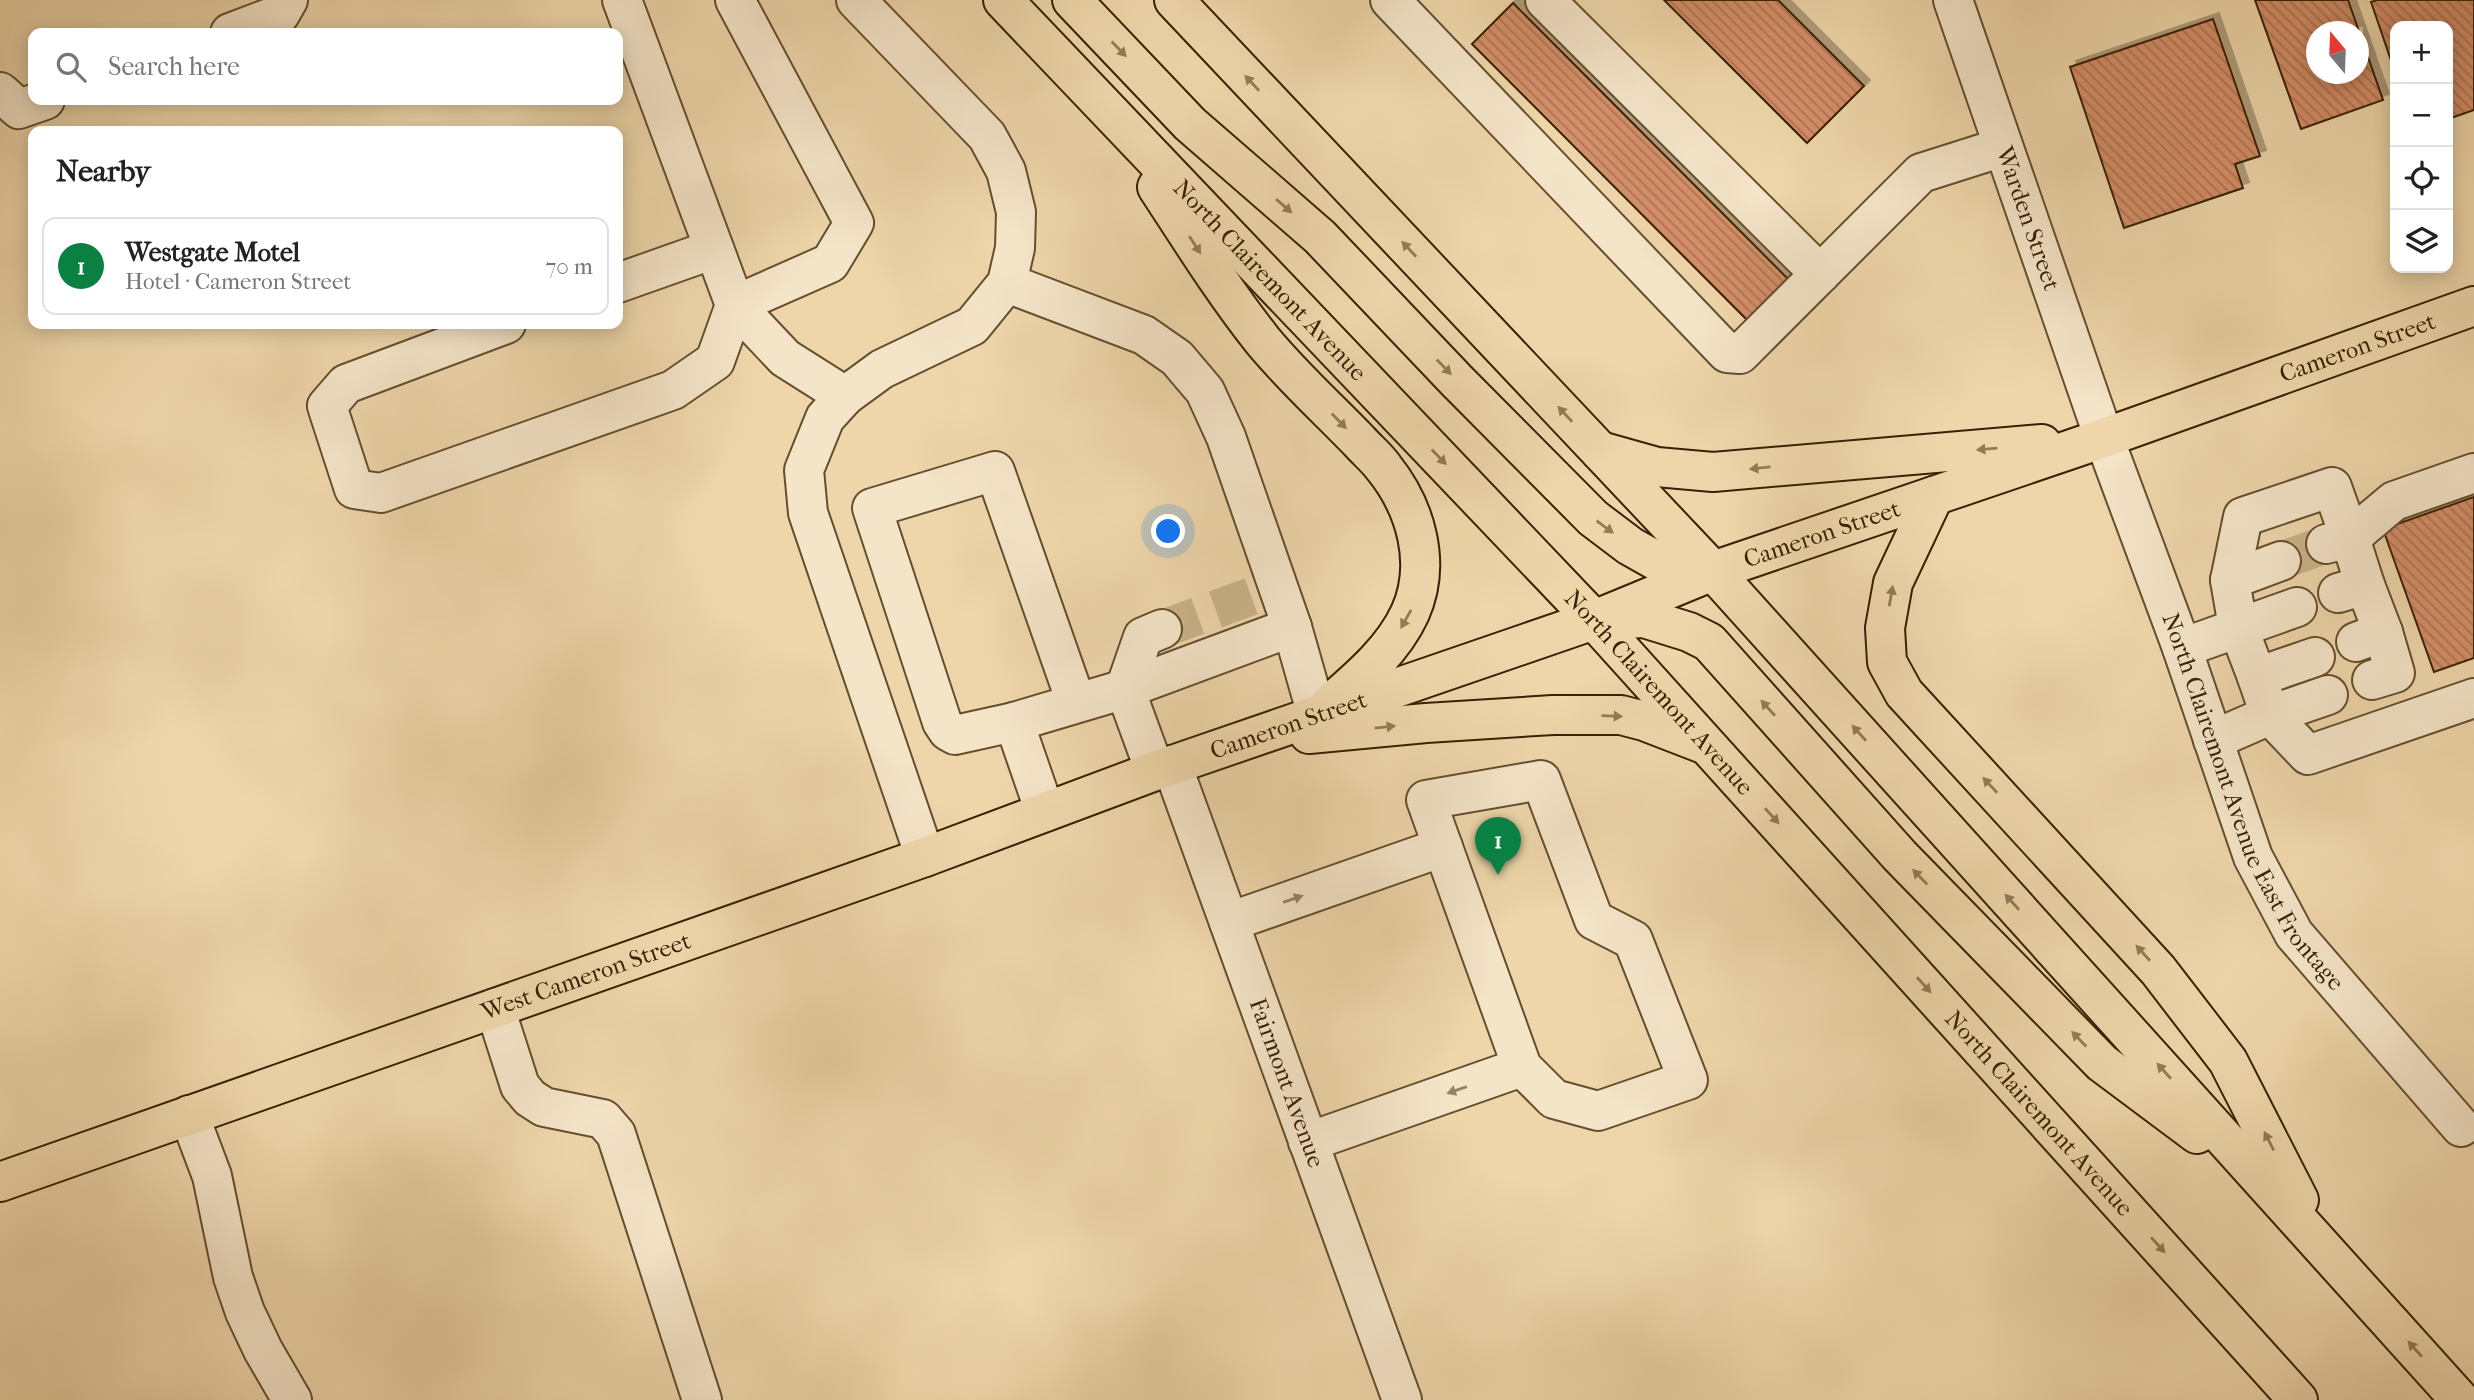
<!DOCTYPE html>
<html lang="en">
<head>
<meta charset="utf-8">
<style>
  :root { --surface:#fff; --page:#f2f2f2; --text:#222; --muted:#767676; --line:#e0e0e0; --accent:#0b8043 }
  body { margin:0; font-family:"IM FELL French Canon",serif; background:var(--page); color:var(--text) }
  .controls { position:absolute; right:21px; top:21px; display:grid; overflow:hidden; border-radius:14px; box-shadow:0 4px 18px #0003 }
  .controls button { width:63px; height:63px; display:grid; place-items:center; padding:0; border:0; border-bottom:2px solid var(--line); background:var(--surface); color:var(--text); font:35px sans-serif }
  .compass { position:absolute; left:2306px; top:21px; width:63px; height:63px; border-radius:50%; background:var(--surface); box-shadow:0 4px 18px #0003; rotate:341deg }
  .you { position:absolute; left:1169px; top:532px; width:24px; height:24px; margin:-18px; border:5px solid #fff; border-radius:50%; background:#1a73e8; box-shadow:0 0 0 10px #1a73e833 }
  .badge { display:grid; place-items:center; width:46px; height:46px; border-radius:50%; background:var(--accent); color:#fff; font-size:23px; font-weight:700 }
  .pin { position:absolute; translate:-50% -58px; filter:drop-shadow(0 2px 4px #0008) }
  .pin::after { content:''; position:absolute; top:37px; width:24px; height:21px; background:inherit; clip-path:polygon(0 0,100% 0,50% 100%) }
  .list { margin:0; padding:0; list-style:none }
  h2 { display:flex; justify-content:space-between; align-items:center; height:91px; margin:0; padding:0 28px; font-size:30px }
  h2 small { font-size:23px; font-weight:400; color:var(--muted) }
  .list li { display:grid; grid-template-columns:46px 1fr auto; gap:21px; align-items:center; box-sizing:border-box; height:98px; margin:0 14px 14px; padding:0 14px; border:2px solid var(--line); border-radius:14px }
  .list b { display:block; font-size:26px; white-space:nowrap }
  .list p { margin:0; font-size:23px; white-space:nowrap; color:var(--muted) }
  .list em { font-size:23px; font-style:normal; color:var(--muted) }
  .icon { flex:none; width:38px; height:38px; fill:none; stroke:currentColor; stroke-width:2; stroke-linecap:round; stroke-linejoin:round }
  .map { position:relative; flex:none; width:2474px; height:1400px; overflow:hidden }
  .search { position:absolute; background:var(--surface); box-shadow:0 4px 18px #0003; left:28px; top:28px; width:595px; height:77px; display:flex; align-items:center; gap:18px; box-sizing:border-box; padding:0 24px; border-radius:14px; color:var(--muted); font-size:26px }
  .panel { position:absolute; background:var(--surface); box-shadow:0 4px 18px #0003; left:28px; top:126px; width:595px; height:203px; border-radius:14px }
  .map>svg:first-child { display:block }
  .building { fill:url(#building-back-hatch); stroke:#372003; stroke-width:2; fill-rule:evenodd; filter:url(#shadow) }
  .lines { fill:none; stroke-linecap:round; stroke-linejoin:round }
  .minor-tunnel { stroke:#c9b289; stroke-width:38; stroke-dasharray:38 19; stroke-linecap:butt }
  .minor-casing { stroke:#654e2d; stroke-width:42 }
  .major-casing { stroke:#372003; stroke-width:42 }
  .minor { stroke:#f4e4c8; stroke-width:38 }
  .major { stroke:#eed6aa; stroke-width:38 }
  .oneway { fill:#927b56 }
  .oneway2 { fill:#968266 }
  .labels { text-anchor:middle; stroke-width:7; stroke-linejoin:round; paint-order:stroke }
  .street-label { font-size:24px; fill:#372003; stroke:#f4e4c8 }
</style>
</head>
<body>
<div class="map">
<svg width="2474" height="1400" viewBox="0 0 2474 1400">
  <defs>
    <pattern id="building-back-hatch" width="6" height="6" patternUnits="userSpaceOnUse" patternTransform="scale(1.75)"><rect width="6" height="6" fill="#d48f69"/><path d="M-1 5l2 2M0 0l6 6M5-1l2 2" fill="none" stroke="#ad7454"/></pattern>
    <filter id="shadow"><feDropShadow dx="6" dy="-6" stdDeviation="0" flood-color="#0004"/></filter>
  </defs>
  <rect width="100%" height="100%" fill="#eed6aa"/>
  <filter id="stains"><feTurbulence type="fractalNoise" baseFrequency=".00286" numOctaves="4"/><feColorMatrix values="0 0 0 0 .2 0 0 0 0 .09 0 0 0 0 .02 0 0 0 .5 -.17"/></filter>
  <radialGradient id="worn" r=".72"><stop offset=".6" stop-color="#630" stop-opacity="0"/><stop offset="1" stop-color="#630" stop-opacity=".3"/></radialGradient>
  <!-- building -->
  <path class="building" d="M 1664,0 L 1778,0 L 1864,86 L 1807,143 Z
    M 2255,0 L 2348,0 L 2383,100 L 2301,129 ZM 2316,32 L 2358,32 L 2358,74 L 2316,74 Z
    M 2377,0 L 2474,0 L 2474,110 L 2448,119 L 2448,26 L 2395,26 L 2395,72 L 2371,2 Z
    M 1513,3 L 1794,285 L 1753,326 L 1472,44 Z
    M 2213,19 L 2260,156 L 2235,164 L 2243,188 L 2124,228 L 2070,67 Z
    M 2474,497 L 2474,658 L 2434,672 L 2383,529 Z"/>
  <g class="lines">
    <!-- minor-tunnel -->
    <path class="minor-tunnel" d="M 2281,561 L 2324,545
      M 1162,629 L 1252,596"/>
    <defs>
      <g id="minor">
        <path d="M 622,0 L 735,305 L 785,358 L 845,396"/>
        <path d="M 856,0 L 987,136 L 1006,171 L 1016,212 L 1015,248 L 1007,283 L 972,326 L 882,369 L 845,396 L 825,418 L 804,470 L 808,513 L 925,857"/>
        <path d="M 1390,0 L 1727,353 L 1740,354 L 1921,173 L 2003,147"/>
        <path d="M 1545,0 L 1820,274"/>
        <path id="s1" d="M 1953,0 L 2104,438 L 2182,648 L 2253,857 L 2294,934 L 2461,1127"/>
        <path d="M 230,33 L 280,14 L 288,0"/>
        <path d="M 0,92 L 19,109 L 45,100"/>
        <path d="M 618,283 L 714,249"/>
        <path d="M 1007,283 L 1144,335 L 1177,358 L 1205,391 L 1226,437 L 1292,627 L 1317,715"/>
        <path d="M 506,324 L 346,384 L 327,406 L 354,489 L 381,493 L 673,390 L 715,361 L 735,305 L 830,263 L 854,223 L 735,0"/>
        <path d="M 2326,544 L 2350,538 L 2365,585 L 2338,593"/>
        <path d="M 2230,580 L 2243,517 L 2332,487 L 2350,538 L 2394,501 L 2474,473"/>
        <path d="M 2356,642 L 2383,632 L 2365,585"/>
        <path d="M 2182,648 L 2297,607"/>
        <path d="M 2315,657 L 2257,677 L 2270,715 L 2308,755 L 2474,698"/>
        <path d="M 2257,677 L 2238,627 L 2230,580 L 2281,561"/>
        <path d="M 2372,680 L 2395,673 L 2383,632"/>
        <path d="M 1125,689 L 1292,627"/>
        <path d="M 1125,689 L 1143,637 L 1162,629"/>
        <path d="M 1014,722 L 955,735 L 948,731 L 942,722 L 872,508 L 995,471 L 1076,702"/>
        <path d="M 2213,740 L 2270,715 L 2328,695"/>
        <path id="s2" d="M 1172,765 L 1402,1400"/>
        <path d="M 1541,780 L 1594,920 L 1633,940 L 1688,1080 L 1598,1111 L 1554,1099 L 1522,1067 L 1426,800 Z"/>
        <path d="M 1045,812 L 1014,722 L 1125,689 L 1155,771"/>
        <path d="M 1229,922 L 1443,847"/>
        <path d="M 495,1008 L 520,1086 L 530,1098 L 544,1107 L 603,1119 L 616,1134 L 702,1400"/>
        <path d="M 189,1115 L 212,1176 L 233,1277 L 245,1312 L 263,1350 L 292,1400"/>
        <path d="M 1308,1142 L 1522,1067"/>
      </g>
      <g id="major">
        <path id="s3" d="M 1003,0 L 1594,620 L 2298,1400"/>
        <path d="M 1072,0 L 1190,124 L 1320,237 L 1457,381 L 1593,518 L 1630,546 L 1662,564 L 1713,571"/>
        <path d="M 1174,0 L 1713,571 L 2460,1400"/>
        <path d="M 1157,187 C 1191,239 1224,292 1263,341 C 1292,376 1327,408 1359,441 C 1367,450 1377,458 1384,468 C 1416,508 1432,564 1410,613 C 1393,650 1360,678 1330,704"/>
        <path d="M 1600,451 L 1657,467 L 1713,472 L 2042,444"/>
        <path d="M 1934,496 L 1893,583 L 1885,628 L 1887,662 L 1904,693 L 2158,970 L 2228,1061 L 2299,1200"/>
        <path d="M 1607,620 L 1644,618 L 1689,632 L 1709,642 L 1900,856 L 2102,1063 L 2197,1134"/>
        <path d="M 1309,734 L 1426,723 L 1553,715 L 1621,715 L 1644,721 L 1701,743"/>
        <path id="s4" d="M 0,1182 L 925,857 L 1155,771 L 1594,620 L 1713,571 L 2104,438 L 2474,306"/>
      </g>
    </defs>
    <!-- minor casing -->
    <use href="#minor" class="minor-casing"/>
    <!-- major casing -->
    <use href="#major" class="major-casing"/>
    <!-- minor -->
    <use href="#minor" class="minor"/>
    <!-- major -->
    <use href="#major" class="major"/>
  </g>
  <!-- one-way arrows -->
  <defs><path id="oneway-solid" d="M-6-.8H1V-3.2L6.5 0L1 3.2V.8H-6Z" transform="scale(1.75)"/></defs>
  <g class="oneway">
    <use href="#oneway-solid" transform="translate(1119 49) rotate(46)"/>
    <use href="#oneway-solid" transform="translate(1252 83) rotate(-133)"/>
    <use href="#oneway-solid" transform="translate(1284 206) rotate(41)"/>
    <use href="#oneway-solid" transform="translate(1195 245) rotate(57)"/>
    <use href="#oneway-solid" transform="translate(1409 249) rotate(-133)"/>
    <use href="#oneway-solid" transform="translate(1444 367) rotate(46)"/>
    <use href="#oneway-solid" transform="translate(1565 414) rotate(-133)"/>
    <use href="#oneway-solid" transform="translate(1339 421) rotate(46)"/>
    <use href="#oneway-solid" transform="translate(1987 449) rotate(175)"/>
    <use href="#oneway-solid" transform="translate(1439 457) rotate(46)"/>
    <use href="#oneway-solid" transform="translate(1760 468) rotate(174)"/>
    <use href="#oneway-solid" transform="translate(1605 527) rotate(37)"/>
    <use href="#oneway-solid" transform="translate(1891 596) rotate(-80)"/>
    <use href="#oneway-solid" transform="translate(1406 619) rotate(119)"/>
    <use href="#oneway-solid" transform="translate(1768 708) rotate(-132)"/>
    <use href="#oneway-solid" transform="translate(1612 716) rotate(2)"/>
    <use href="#oneway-solid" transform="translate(1385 727) rotate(-6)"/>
    <use href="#oneway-solid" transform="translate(1859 733) rotate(-132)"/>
    <use href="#oneway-solid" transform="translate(1990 785) rotate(-133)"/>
    <use href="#oneway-solid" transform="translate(1772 816) rotate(48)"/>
    <use href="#oneway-solid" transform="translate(1920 877) rotate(-134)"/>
    <use href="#oneway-solid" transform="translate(2012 902) rotate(-132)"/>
    <use href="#oneway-solid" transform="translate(2143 953) rotate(-132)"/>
    <use href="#oneway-solid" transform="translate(1924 985) rotate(48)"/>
    <use href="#oneway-solid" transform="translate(2079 1039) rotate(-134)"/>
    <use href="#oneway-solid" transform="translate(2164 1071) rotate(-132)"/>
    <use href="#oneway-solid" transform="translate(2269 1141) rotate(-117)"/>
    <use href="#oneway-solid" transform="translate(2158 1245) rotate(48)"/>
    <use href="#oneway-solid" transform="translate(2415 1349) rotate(-132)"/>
  </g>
  <g class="oneway2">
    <use href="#oneway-solid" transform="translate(1293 899) rotate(-19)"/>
    <use href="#oneway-solid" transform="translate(1457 1090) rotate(161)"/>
  </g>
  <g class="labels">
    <!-- street labels -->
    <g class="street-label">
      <text dy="8" stroke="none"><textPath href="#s1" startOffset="231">Warden Street</textPath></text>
      <text dy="8" stroke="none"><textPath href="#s3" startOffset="387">North Clairemont Avenue</textPath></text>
      <text dy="8" stroke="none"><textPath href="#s4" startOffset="2501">Cameron Street</textPath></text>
      <text dy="8" stroke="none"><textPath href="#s4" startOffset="1934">Cameron Street</textPath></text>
      <text dy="8" stroke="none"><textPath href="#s3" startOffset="954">North Clairemont Avenue</textPath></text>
      <text dy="8" stroke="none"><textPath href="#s4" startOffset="1367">Cameron Street</textPath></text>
      <text dy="8" stroke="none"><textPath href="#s1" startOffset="858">North Clairemont Avenue East Frontage</textPath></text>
      <text dy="8" stroke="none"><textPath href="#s4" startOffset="621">West Cameron Street</textPath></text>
      <text dy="8" stroke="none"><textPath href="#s2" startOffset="338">Fairmont Avenue</textPath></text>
      <text dy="8" stroke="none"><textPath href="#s3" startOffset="1521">North Clairemont Avenue</textPath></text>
    </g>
  </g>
  <rect width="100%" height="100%" filter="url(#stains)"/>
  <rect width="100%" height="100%" fill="url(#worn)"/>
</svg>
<div class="controls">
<button>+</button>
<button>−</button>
<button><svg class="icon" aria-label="locate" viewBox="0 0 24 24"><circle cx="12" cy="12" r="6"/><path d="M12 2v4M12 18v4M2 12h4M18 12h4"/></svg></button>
<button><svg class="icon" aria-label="layers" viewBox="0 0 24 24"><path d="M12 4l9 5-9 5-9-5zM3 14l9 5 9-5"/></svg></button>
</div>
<svg class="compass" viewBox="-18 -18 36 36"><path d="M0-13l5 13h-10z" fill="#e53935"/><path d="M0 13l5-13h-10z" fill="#767676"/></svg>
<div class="you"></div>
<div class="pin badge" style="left:1498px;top:875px">1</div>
<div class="search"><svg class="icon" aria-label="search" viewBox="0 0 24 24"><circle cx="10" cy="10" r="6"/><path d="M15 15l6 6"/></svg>Search here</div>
<section class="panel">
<h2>Nearby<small></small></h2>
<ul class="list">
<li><span class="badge">1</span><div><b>Westgate Motel</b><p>Hotel · Cameron Street</p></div><em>70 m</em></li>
</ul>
</section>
</div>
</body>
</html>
